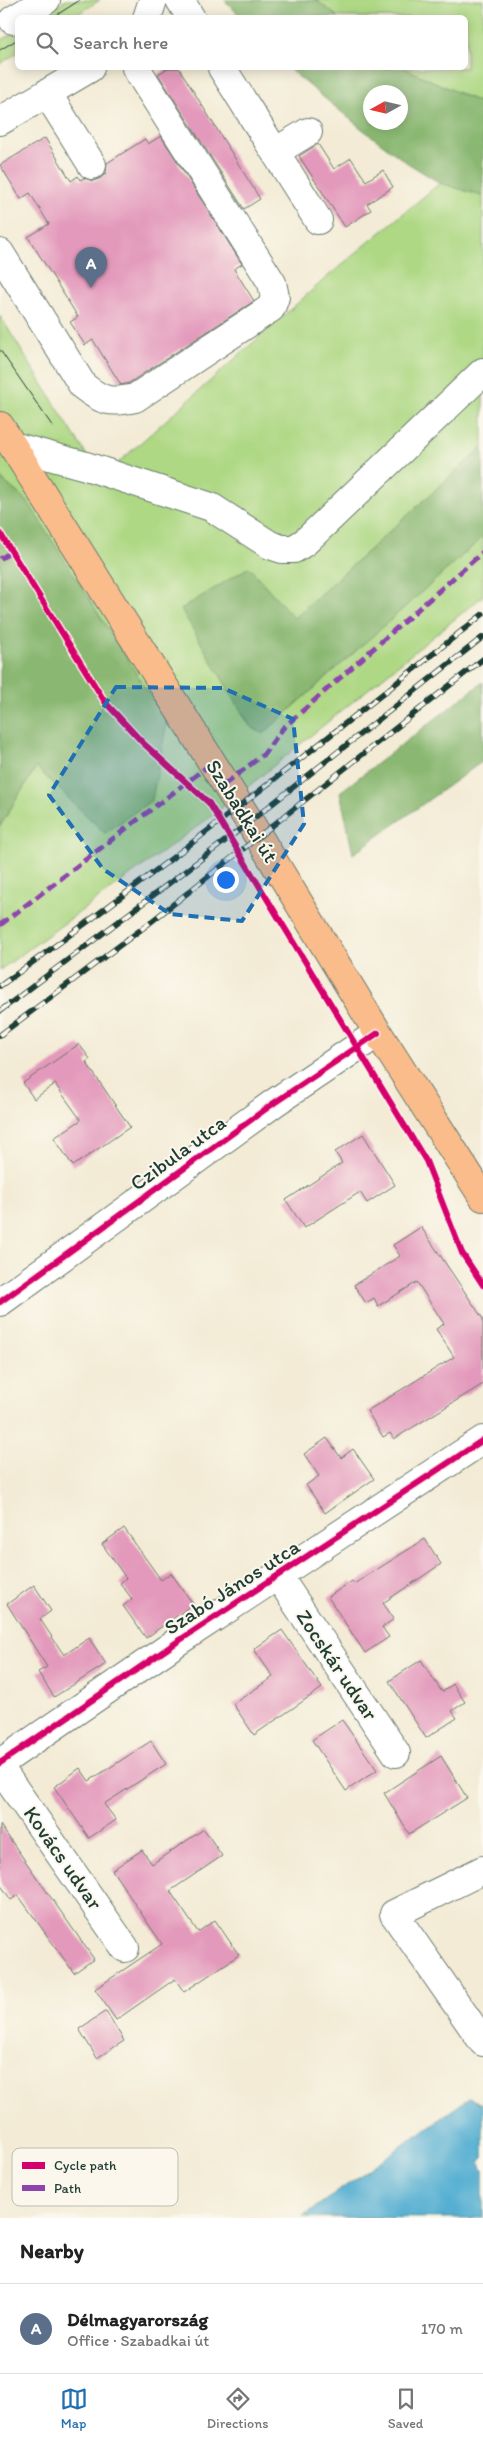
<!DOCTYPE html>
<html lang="en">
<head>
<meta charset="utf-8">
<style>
  :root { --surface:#fff; --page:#f6f6f6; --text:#222; --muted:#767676; --line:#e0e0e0; --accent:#1f6fb2 }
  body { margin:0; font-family:Itim,sans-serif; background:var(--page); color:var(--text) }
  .compass { position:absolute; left:363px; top:85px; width:45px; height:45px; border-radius:50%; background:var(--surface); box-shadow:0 2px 12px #0003; rotate:262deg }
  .you { position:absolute; left:225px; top:879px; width:18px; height:18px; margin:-12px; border:4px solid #fff; border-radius:50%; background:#1a73e8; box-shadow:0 0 0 8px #1a73e833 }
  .badge { display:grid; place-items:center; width:32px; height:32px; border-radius:50%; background:var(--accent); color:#fff; font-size:16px; font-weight:700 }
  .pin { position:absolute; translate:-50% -41px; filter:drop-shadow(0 1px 2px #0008) }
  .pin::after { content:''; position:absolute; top:26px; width:18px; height:15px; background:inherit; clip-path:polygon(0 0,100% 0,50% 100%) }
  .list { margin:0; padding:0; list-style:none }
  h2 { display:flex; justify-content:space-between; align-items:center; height:65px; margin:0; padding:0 20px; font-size:21px }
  h2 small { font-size:16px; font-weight:400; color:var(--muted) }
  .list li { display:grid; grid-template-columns:32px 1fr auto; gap:15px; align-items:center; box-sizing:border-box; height:90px; padding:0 20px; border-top:1px solid var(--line) }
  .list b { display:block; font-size:19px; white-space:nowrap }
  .list p { margin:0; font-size:16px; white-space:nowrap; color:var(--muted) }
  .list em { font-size:16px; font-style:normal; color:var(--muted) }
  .icon { flex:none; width:28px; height:28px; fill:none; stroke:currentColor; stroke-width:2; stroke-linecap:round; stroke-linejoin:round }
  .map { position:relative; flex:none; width:483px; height:2218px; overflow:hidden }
  .search { position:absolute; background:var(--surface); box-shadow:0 2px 12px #0003; left:15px; right:15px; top:15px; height:55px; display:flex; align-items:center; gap:12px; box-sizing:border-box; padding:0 18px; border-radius:8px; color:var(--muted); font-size:19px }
  .sheet { height:155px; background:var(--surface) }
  nav { display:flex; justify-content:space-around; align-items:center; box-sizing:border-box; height:70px; border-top:1px solid var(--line); background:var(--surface); font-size:14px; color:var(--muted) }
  nav a { display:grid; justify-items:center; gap:2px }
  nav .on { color:var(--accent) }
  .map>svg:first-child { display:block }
  .green { fill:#aed884; stroke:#668a5c }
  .forest { fill:#8ab872; stroke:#547a53; fill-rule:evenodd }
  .water { fill:#54afd2; stroke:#3a7683 }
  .building { fill:#e399bb }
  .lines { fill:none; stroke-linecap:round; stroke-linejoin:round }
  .minor-casing { stroke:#697a6c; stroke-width:30 }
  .major-casing { stroke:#697a6c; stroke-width:30 }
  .minor { stroke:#fff; stroke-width:28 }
  .major { stroke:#fabc8b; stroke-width:28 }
  .tram { stroke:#1f3d34; stroke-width:1 }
  .rail-casing { stroke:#1f3d34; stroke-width:5.5 }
  .rail { stroke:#fbf7ec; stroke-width:4; stroke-dasharray:11; stroke-linecap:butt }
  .quiet { stroke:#8e44ad; stroke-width:5; stroke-dasharray:10 5; stroke-linecap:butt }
  .cycleway-casing { stroke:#fbf7ec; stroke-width:9 }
  .cycleway { stroke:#d6006c; stroke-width:6 }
  .marked { fill:#1f6fb2; fill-opacity:0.2; stroke:#1f6fb2; stroke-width:4; stroke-dasharray:10 6; stroke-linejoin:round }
  .labels { text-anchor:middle; stroke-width:4; stroke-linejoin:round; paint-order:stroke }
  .street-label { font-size:21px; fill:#1f3d34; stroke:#fbf7ec }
  .key { fill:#fbf7ec; stroke:#b9bfb5; stroke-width:1 }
  .key-label { font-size:14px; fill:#1f3d34 }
</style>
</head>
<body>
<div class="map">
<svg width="483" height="2218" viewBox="0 0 483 2218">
  <rect width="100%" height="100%" fill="#fbf7ec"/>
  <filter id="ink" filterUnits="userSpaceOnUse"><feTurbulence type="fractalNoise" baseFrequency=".02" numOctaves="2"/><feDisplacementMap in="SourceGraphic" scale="10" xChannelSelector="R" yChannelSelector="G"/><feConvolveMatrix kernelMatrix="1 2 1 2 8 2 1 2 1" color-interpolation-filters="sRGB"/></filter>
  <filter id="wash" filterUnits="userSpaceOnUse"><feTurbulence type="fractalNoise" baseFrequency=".0096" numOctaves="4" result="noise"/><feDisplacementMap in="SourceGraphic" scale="20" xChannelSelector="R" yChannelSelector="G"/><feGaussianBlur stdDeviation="1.12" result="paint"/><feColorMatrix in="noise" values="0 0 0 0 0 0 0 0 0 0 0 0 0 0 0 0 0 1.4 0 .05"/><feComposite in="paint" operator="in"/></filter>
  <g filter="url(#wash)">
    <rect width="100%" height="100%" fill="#f3ebd5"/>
    <!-- green -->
    <path class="green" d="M 66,0 L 100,0 L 73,17 L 39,18 Z
      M 316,0 L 483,0 L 483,104 L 404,68 L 466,68 L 466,18 L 338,17 Z
      M 17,31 L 17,53 L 0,64 L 0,41 Z
      M 440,183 L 483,196 L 483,447 L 294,618 L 182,609 L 250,726 L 263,734 L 483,537 L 483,596 L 213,815 L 0,970 L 0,826 L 36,767 L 105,833 L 28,502 L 0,478 L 0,316 L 101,478 L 327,277 Z"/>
    <!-- forest -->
    <path class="forest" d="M 224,0 L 316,0 L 338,17 L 241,17 Z
      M 288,68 L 404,68 L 483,104 L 483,196 L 440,183 L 406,162 L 361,128 ZM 400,92 L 400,122 L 370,122 L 370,92 Z
      M 483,447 L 483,537 L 263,734 L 250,726 L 181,609 L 249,567 L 294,618 Z
      M 0,478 L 28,502 L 167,722 L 152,800 L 105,833 L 36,767 L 0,826 Z
      M 483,682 L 483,761 L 353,854 L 340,792 Z"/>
    <!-- water -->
    <path class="water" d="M 469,2098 L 483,2104 L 483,2158 L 479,2162 L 483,2171 L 483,2218 L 302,2217 Z"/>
    <g id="blocks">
      <!-- building -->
      <path class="building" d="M 168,68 L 179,68 L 260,199 L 244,209 L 158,74 Z
        M 161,136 L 242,264 L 234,269 L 254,301 L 129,383 L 121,385 L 93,340 L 85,345 L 70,322 L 78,317 L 28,237 L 49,224 L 30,193 L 21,199 L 0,165 L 45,138 L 71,181 L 78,176 L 80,180 L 84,178 L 93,181 L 101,178 L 106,173 L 107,163 L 145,139 L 148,144 Z
        M 318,144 L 334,169 L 351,158 L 366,181 L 383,170 L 393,187 L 367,204 L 371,210 L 345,227 L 299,156 Z
        M 79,1044 L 90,1059 L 86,1062 L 130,1127 L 73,1166 L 54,1138 L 81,1120 L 55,1084 L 34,1099 L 23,1083 Z
        M 363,1134 L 395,1185 L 367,1203 L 360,1192 L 304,1228 L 286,1200 L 342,1163 L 335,1152 Z
        M 421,1227 L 483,1319 L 483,1384 L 394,1439 L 390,1433 L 383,1437 L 367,1411 L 454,1357 L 436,1329 L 444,1324 L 417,1282 L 378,1306 L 374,1298 L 366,1303 L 354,1285 L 400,1256 L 393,1245 Z
        M 327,1438 L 341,1458 L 353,1449 L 374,1479 L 325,1513 L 306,1485 L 319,1476 L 304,1454 Z
        M 124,1528 L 161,1580 L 171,1573 L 193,1604 L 146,1638 L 123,1606 L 132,1599 L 120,1583 L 126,1578 L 102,1544 Z
        M 425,1539 L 441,1564 L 383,1603 L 394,1619 L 382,1627 L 389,1637 L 365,1653 L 328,1597 L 352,1581 L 354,1584 Z
        M 34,1585 L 51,1611 L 40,1619 L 64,1655 L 89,1638 L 106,1664 L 54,1697 L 38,1672 L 47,1667 L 7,1604 Z
        M 282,1630 L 322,1688 L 254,1735 L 233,1704 L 273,1677 L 254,1649 Z
        M 421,1660 L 442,1692 L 453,1684 L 465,1702 L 452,1711 L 457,1718 L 426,1738 L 389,1681 Z
        M 342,1720 L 377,1770 L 346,1791 L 312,1740 Z
        M 151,1741 L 166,1764 L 104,1804 L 116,1820 L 89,1838 L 54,1787 L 80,1768 L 89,1781 Z
        M 441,1756 L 467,1798 L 409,1834 L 384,1793 Z
        M 0,1825 L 94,1959 L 74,1973 L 18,1895 L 11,1900 L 0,1884 Z
        M 204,1829 L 222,1856 L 170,1891 L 198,1932 L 215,1920 L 239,1955 L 184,1992 L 175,1979 L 116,2020 L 95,1989 L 162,1944 L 112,1870 L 142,1850 L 152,1864 Z
        M 106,2011 L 124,2041 L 97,2058 L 79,2029 Z"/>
    </g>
  </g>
  <g filter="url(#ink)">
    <use href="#blocks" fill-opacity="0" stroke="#697a6c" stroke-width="1"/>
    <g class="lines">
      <defs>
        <path id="minor" d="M 180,0 L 191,18
          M 147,18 L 153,0
          M 13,20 L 46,0
          M 222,68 L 318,220
          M 47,93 L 92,165
          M 0,121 L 90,68
          M 275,152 L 308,132
          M 0,253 L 83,386 C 103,402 111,403 135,398 L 271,308 L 275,297 L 272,283 L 136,68
          M 13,446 L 86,466 L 211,507 L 270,545 L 282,549 L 294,549 L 305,542 L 483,372
          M 0,1302 L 274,1103 L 378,1033
          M 278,1576 L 396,1753
          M 0,1763 L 177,1642 L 483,1440
          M 0,1768 L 125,1948
          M 483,1870 L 394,1914 L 483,2042"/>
        <path id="major" d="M 0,426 L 249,821 L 378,1033 L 483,1197"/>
      </defs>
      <!-- minor casing -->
      <use href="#minor" class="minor-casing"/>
      <!-- major casing -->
      <use href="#major" class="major-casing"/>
      <!-- minor -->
      <use href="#minor" class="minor"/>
      <!-- major -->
      <use href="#major" class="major"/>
      <!-- tram -->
      <path class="tram" d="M 52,18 L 80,0
        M 0,50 L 18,39
        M 0,350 L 53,427"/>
      <defs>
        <path id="rail" d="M 0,986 C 165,867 324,741 483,614
          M 0,1011 L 229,838 L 483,637
          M 0,1035 L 147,925 L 483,659"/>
      </defs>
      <!-- rail casing -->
      <use href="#rail" class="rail-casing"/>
      <!-- rail -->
      <use href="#rail" class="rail"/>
      <!-- quiet -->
      <path class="quiet" d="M 0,559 L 11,552
        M 225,784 L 264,754 L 283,728 L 483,552
        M 0,925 L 212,763"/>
      <defs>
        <path id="cycleway" d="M 0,533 L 105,702 L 142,742 L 209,803 L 426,1161 L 462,1253 L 483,1285
          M 0,1302 L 274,1103 L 378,1033
          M 0,1763 L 177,1642 L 483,1440"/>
      </defs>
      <!-- cycleway casing -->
      <use href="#cycleway" class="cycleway-casing"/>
      <!-- cycleway -->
      <use href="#cycleway" class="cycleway"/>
    </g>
  </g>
  <!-- marked area -->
  <path class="marked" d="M 116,687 L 223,688 L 293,719 L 304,824 L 242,921 L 170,914 L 103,869 L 49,795 Z"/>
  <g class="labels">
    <!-- street labels -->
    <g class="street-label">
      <text transform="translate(242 811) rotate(58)" y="7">Szabadkai út</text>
      <text transform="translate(178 1153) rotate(-36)" y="7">Czibula utca</text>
      <text transform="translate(232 1587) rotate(-33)" y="7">Szabó János utca</text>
      <text transform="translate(337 1665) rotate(56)" y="7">Zocskár udvar</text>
      <text transform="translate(63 1858) rotate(55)" y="7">Kovács udvar</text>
    </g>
  </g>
  <!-- legend -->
  <rect x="12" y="2148" width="166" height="58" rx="8" class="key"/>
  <rect x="22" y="2162" width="23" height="7" fill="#d6006c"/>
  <rect x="22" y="2185" width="23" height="6" fill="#8e44ad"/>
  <g class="key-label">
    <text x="54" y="2170">Cycle path</text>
    <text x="54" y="2193">Path</text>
  </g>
</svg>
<svg class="compass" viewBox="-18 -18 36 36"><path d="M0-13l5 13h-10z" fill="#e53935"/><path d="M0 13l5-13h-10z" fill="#767676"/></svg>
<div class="you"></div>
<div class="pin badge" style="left:91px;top:288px;background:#5c6f8a">A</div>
<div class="search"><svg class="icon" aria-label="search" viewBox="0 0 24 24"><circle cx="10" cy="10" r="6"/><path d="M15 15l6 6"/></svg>Search here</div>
</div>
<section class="sheet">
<h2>Nearby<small></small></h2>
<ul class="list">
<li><span class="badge" style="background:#5c6f8a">A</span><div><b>Délmagyarország</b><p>Office · Szabadkai út</p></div><em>170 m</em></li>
</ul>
</section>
<nav>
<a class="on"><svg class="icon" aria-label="map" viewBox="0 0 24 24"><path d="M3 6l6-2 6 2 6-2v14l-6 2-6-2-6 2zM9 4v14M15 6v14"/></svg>Map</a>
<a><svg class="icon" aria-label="directions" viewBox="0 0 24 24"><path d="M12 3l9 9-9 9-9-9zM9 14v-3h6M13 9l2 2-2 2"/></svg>Directions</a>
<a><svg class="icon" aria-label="saved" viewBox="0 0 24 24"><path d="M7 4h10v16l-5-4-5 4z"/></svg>Saved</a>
</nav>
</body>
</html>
